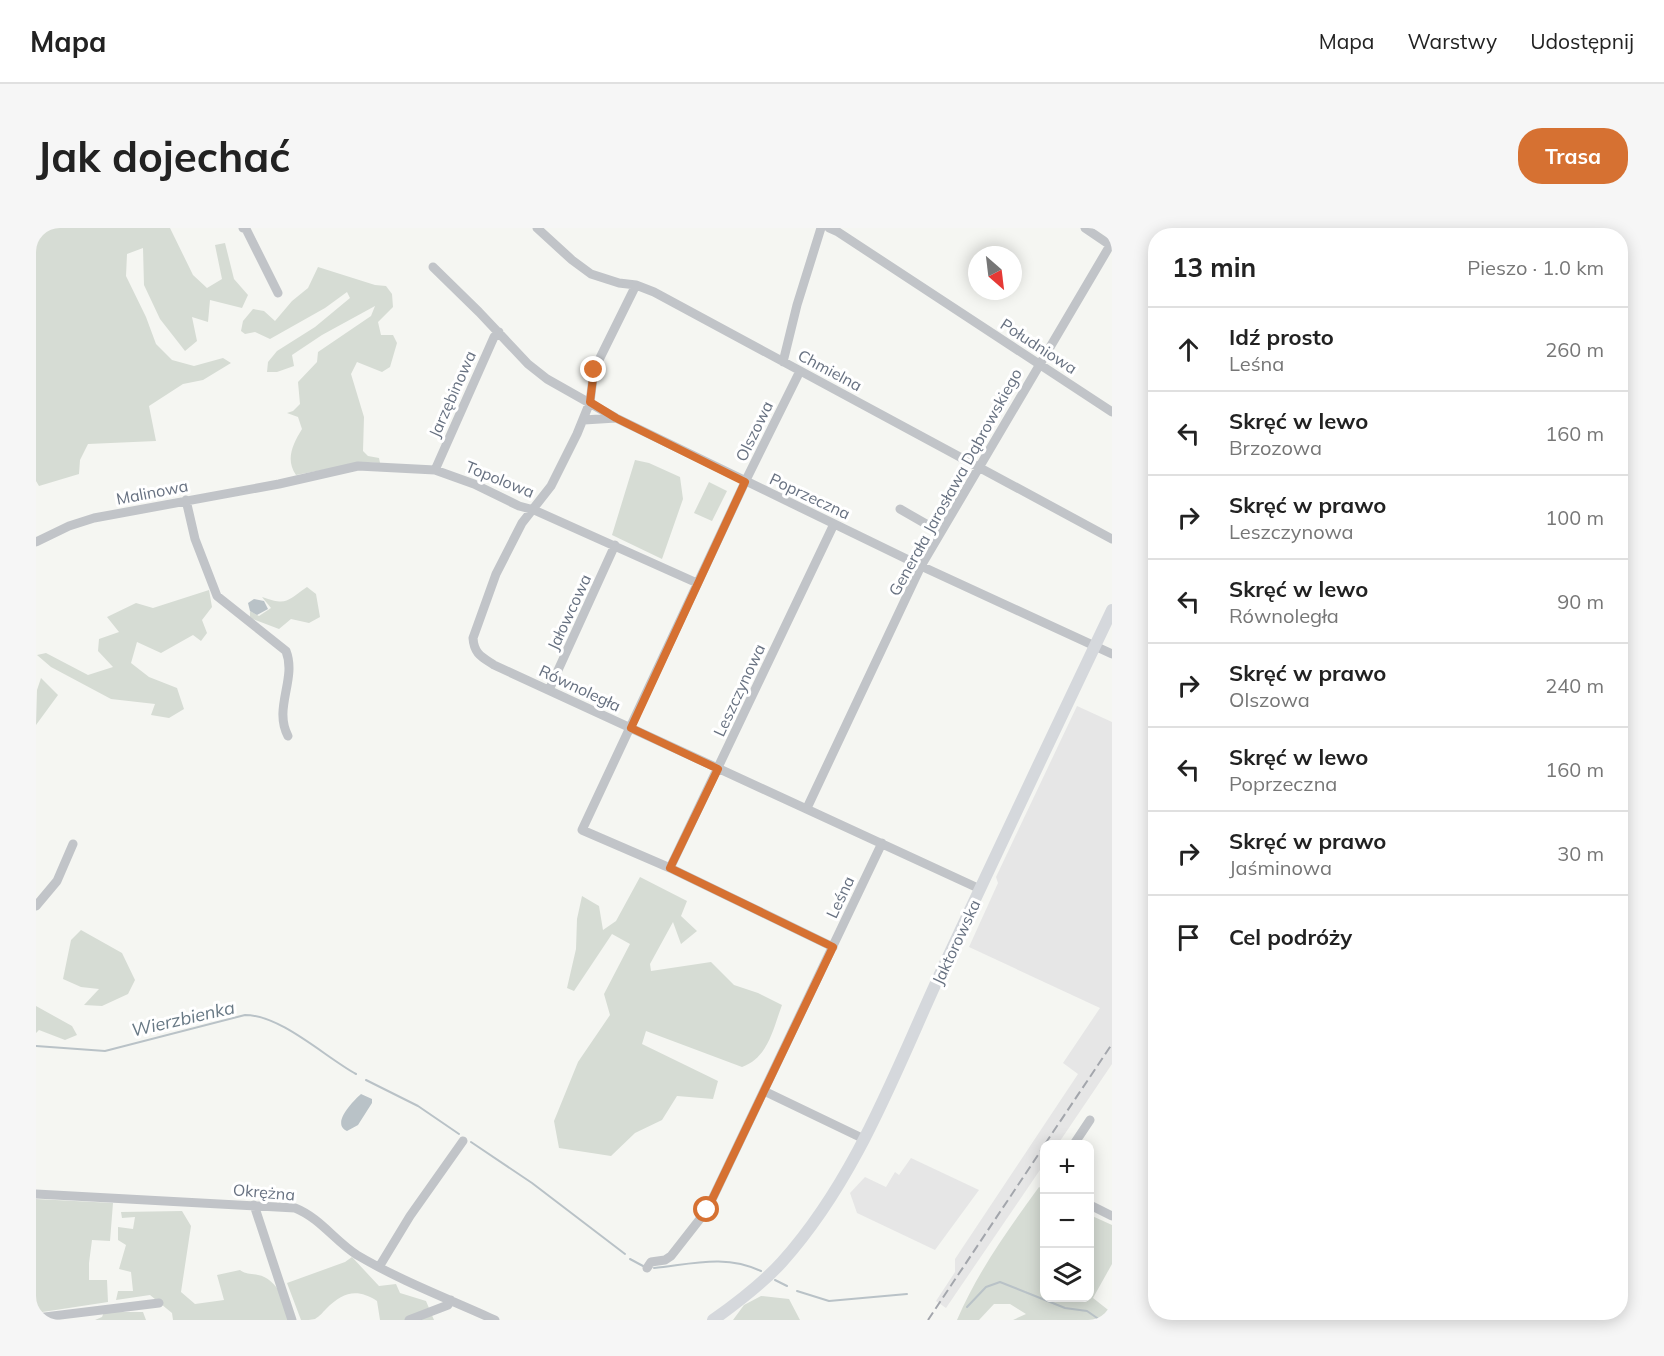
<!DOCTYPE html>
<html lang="pl">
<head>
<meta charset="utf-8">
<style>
  :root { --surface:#fff; --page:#f6f6f6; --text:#222; --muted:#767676; --line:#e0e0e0; --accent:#d67132 }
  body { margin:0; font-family:Mulish,sans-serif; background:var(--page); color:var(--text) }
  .controls { position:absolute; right:18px; bottom:18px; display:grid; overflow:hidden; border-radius:12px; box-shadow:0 3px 15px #0003 }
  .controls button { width:54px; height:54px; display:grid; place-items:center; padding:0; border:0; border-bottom:2px solid var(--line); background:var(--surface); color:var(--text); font:30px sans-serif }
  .compass { position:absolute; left:932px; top:18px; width:54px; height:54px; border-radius:50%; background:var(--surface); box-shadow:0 3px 15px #0003; rotate:152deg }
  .stop { position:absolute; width:18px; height:18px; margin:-14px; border:4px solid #d67132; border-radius:50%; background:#fff }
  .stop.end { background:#d67132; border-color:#fff; box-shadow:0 2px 6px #0008 }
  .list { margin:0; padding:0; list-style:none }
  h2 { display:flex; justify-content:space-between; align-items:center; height:78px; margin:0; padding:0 24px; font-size:26px }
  h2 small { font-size:20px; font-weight:400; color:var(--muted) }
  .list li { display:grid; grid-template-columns:39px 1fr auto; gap:18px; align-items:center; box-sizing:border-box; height:84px; padding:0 24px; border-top:2px solid var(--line) }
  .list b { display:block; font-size:22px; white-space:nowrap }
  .list p { margin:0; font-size:20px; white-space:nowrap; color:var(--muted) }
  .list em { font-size:20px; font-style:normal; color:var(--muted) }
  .icon { flex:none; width:33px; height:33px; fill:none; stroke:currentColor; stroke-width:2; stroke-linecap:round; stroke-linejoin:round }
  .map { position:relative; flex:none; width:1076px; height:1092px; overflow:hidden; border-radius:24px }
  header { display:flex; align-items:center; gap:36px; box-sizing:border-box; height:84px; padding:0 30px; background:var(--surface); border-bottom:2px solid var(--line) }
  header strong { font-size:28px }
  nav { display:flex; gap:33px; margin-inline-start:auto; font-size:21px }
  .intro { display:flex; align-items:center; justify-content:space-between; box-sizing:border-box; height:144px; padding:0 36px }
  h1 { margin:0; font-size:42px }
  .button { padding:15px 27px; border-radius:24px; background:var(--accent); color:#fff; font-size:21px; font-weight:700 }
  main { display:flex; gap:36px; padding:0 36px }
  aside { flex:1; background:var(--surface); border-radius:24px; box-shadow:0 3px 15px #0003 }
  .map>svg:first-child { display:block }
  .built { fill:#e6e6e6 }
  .green { fill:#d6dcd4 }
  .water { fill:#b9c2c7 }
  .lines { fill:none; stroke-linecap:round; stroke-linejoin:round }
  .stream { stroke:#b9c2c7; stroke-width:2 }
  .minor { stroke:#c1c4c8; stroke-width:9 }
  .major { stroke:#d5d8dc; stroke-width:12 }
  .rail { stroke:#a3a6ac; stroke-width:2; stroke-dasharray:9 4.5; stroke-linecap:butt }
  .route { stroke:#d67132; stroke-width:8 }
  .labels { text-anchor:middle; stroke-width:6; stroke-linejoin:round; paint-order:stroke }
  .street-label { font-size:16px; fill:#677181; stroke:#fff }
  .water-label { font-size:18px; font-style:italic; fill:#687985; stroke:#fff }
</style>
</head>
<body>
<header>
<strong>Mapa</strong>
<nav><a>Mapa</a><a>Warstwy</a><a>Udostępnij</a></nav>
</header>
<div class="intro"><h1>Jak dojechać</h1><a class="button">Trasa</a></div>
<main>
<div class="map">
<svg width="1076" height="1092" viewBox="0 0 1076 1092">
  <rect width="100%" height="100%" fill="#f5f6f2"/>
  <!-- built -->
  <path class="built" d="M 1041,478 L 1076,494 L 1076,836 L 1022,916 L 1008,916 L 1008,936 L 910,1080 L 900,1073 L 919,1044 L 919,1031 L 1042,846 L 1027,835 L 1064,780 L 933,719 L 962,655 L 960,649 Z
    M 875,930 L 943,962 L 899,1022 L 821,985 L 814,965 L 829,949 L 850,959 L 859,944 L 863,947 Z"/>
  <!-- green -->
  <path class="green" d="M 8,0 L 134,0 L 157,47 L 171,60 L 186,51 L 179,17 L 189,15 L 198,51 L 212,67 L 206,80 L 174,72 L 172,94 L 156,89 L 161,113 L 149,123 L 124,91 L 108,57 L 107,20 L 91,26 L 90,48 L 110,89 L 120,116 L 136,132 L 158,138 L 187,130 L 195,135 L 167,152 L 147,156 L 113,178 L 120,213 L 52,216 L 44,232 L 43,246 L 3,258 L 0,253 L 0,12 Z
    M 282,39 L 339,57 L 350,58 L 356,66 L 357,79 L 342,94 L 345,107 L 357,107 L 361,115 L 354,139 L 346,144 L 321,134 L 315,146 L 328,189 L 327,223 L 332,228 L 343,230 L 344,235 L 328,234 L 260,247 C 249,231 257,216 266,201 L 262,189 L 251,185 L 257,183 L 264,176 L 262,154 L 281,134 L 282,124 L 335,88 L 339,78 L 286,107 L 256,127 L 258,138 L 241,144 L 231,144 L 232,134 L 241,123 L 279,99 L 314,70 L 311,64 L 289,80 L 234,111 L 219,104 L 209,106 L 205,103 L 207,93 L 217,81 L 228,83 L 239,93 L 256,73 L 272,60 Z
    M 599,232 L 613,235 L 644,249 L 647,271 L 626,331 L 576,307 Z
    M 673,254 L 691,263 L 676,293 L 658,285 Z
    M 271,359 L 280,366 L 284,389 L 273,395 L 255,391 L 243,401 L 214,390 L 214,383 L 223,388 L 235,380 L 226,369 C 252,378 250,373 271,359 Z
    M 173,362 L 176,379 L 166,392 L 171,405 L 165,413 L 157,407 L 125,425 L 101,414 L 95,435 L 113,449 L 141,460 L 148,481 L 133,490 L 115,487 L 119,476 L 75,471 L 15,439 L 1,427 L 10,425 L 52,447 L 77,439 L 62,423 L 63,411 L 83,404 L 71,389 L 100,375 L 117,380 Z
    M 5,450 L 22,467 L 0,497 L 1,462 Z
    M 604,649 L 651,673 L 645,688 L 661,703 L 645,716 L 637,694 L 614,736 L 615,743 L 675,734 L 698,757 L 722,765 L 746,777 C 737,801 732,830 706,839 L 610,803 L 606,816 L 682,853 L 677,871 L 641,868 L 626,892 L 599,905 L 575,928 L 523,920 L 518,893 L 542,834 L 574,787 L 568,766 L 594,716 L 576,706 L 538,763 L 531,760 L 540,721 L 541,691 L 546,668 L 563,678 L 567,702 L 580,693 Z
    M 45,702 L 86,725 L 99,752 L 92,766 L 66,778 L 48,777 L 63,761 L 45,759 L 27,751 L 35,712 Z
    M 0,778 L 36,798 L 41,807 L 29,812 L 3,802 L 0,805 Z
    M 1003,959 L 1008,962 L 1008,1070 L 1054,1070 L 1054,987 L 1076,997 L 1076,1036 L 1057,1070 L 1076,1085 L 1076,1092 L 977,1092 L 990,1086 L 974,1076 L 958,1076 L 943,1092 L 921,1092 C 942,1043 972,1002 1003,959 Z
    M 0,971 L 77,975 L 74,1013 L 56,1012 L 53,1035 L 53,1052 L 71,1052 L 72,1074 L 0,1085 Z
    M 146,983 L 155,998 L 145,1064 L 159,1076 L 188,1072 L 181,1047 L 204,1042 C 211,1047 214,1045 222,1047 C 241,1050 251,1077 256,1092 L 137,1092 L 136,1085 L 114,1067 L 80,1072 L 82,1063 L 97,1063 L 95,1044 L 83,1041 L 90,1017 L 82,1012 L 82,999 L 97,1001 L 99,989 L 86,990 L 85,984 Z
    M 316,1029 L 343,1058 L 360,1056 L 364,1065 L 390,1073 L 398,1092 L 344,1092 L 341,1073 C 321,1060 307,1064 290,1081 C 286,1085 284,1088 279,1091 C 275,1092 270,1092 265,1092 L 251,1055 L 309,1034 Z
    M 725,1068 L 753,1071 L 764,1092 L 697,1092 L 708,1077 Z
    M 79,1077 L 88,1084 L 107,1084 L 110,1092 L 59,1092 L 66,1089 L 70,1079 Z"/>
  <!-- water -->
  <path class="water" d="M 218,371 L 228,373 L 232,381 L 221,387 L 214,383 L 212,375 Z
    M 325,866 L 336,871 L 336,875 L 322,897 L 311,903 C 295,896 316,874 325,866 Z"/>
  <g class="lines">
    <!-- stream -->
    <path class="stream" d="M 0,818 L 69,823 L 209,787 C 245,787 289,829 320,846
      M 330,852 L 382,878 L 423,906
      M 435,914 L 496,955 L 589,1026
      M 594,1031 L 607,1038
      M 618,1040 C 656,1036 689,1026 725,1043
      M 739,1052 L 751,1058
      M 761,1063 L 793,1073 L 871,1066
      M 931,1079 L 950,1059 L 964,1054 L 1029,1080 L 1051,1083 L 1064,1092"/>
    <!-- minor -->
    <path class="minor" d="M 207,0 L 210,1 L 242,65
      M 501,0 L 536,32 L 555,46 L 583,55 L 600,57 L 618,64 L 1076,311
      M 793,0 L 802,4 L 1076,184
      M 1049,0 L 1074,17
      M 397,39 L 443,84 L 492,136 L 511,151 L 580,190 L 885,338 L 1076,426
      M 600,57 L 558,142 L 554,174 L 541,206 L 515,258 L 486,295 L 460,346 L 437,410 C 438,426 446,429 458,437 L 944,661
      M 747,134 L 761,77 L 785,0
      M 764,143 L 709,254 L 546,602 L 634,640 L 797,719
      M 548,192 L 580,190
      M 399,242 L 458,109 L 463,104
      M 150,272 L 159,311 L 181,368 L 250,423 C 261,451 237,480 252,508
      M 864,281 L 904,304
      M 0,314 L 33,298 L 58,290 L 243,256 L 322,238 L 399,242 L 438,256 L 483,278 L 498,282 L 661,355
      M 513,462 L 579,317
      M 771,580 L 885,338 L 1076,14
      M 634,640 L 798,296
      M 0,678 L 21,653 L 37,616
      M 728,863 L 828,911
      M 1038,916 L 1054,892
      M 0,966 L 259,980 C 284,990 299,1013 321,1027 C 365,1053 413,1071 459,1092
      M 218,977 L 256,1092
      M 1054,977 L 1076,988
      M 343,1039 L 374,988 L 427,913
      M 611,1040 L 615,1034 L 629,1032 L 635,1028 L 671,982 L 846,615
      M 0,1090 L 123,1075
      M 373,1092 L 412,1077 L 415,1072"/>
    <!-- major -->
    <path class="major" d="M 677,1092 C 701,1075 726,1056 746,1034 C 824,947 862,835 911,731 C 965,615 1021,498 1076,382"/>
    <!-- rail -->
    <path class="rail" d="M 1009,916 L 1076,816
      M 892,1092 L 1008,918"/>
  </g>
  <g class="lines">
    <!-- route -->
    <path class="route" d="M 558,142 L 554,174 L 580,190 L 709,254 L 595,500 L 682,541 L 634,640 L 797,719 L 671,982"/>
  </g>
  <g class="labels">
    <!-- street labels -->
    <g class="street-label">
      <text transform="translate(1003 118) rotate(33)" y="6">Południowa</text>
      <text transform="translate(794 142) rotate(28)" y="6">Chmielna</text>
      <text transform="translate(416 166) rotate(-66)" y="6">Jarzębinowa</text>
      <text transform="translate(718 203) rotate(-64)" y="6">Olszowa</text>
      <text transform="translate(464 251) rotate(22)" y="6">Topolowa</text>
      <text transform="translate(919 254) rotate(-61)" y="6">Generała Jarosława Dąbrowskiego</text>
      <text transform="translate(116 264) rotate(-11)" y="6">Malinowa</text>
      <text transform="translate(774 268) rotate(25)" y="6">Poprzeczna</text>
      <text transform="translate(533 384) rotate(-65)" y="6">Jałowcowa</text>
      <text transform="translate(544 460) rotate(25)" y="6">Równoległa</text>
      <text transform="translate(703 462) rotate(-65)" y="6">Leszczynowa</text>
      <text transform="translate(804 669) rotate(-65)" y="6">Leśna</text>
      <text transform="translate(920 714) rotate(-65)" y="6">Jaktorowska</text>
      <text transform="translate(228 964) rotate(5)" y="6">Okrężna</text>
    </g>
    <!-- water labels -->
    <g class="water-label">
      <text transform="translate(147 791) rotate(-13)" y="6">Wierzbienka</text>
    </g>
  </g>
</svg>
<div class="controls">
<button>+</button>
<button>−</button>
<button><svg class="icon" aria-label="layers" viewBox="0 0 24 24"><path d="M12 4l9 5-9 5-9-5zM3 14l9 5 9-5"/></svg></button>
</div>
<svg class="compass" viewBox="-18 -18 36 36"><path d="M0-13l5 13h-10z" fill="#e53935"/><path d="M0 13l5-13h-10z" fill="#767676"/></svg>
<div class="stop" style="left:671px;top:982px"></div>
<div class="stop end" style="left:558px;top:142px"></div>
</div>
<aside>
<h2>13 min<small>Pieszo · 1.0 km</small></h2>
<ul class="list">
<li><svg class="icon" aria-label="ahead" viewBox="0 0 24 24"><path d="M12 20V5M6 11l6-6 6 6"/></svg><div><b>Idź prosto</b><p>Leśna</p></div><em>260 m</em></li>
<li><svg class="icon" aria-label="left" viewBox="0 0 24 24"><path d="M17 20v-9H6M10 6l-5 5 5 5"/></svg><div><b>Skręć w lewo</b><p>Brzozowa</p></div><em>160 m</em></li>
<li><svg class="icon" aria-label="right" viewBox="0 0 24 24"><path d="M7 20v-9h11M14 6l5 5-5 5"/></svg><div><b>Skręć w prawo</b><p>Leszczynowa</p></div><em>100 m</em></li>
<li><svg class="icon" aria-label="left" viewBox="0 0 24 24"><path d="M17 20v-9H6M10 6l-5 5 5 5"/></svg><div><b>Skręć w lewo</b><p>Równoległa</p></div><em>90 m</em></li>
<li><svg class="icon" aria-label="right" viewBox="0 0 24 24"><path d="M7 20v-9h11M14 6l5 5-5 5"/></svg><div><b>Skręć w prawo</b><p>Olszowa</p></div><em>240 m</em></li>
<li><svg class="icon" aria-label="left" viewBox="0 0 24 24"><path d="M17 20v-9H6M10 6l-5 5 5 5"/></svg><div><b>Skręć w lewo</b><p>Poprzeczna</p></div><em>160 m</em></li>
<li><svg class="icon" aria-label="right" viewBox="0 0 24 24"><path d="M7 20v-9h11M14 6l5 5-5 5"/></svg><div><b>Skręć w prawo</b><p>Jaśminowa</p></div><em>30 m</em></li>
<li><svg class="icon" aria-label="arrive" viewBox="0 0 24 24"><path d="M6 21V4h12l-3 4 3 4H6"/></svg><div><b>Cel podróży</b></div></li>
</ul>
</aside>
</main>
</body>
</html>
